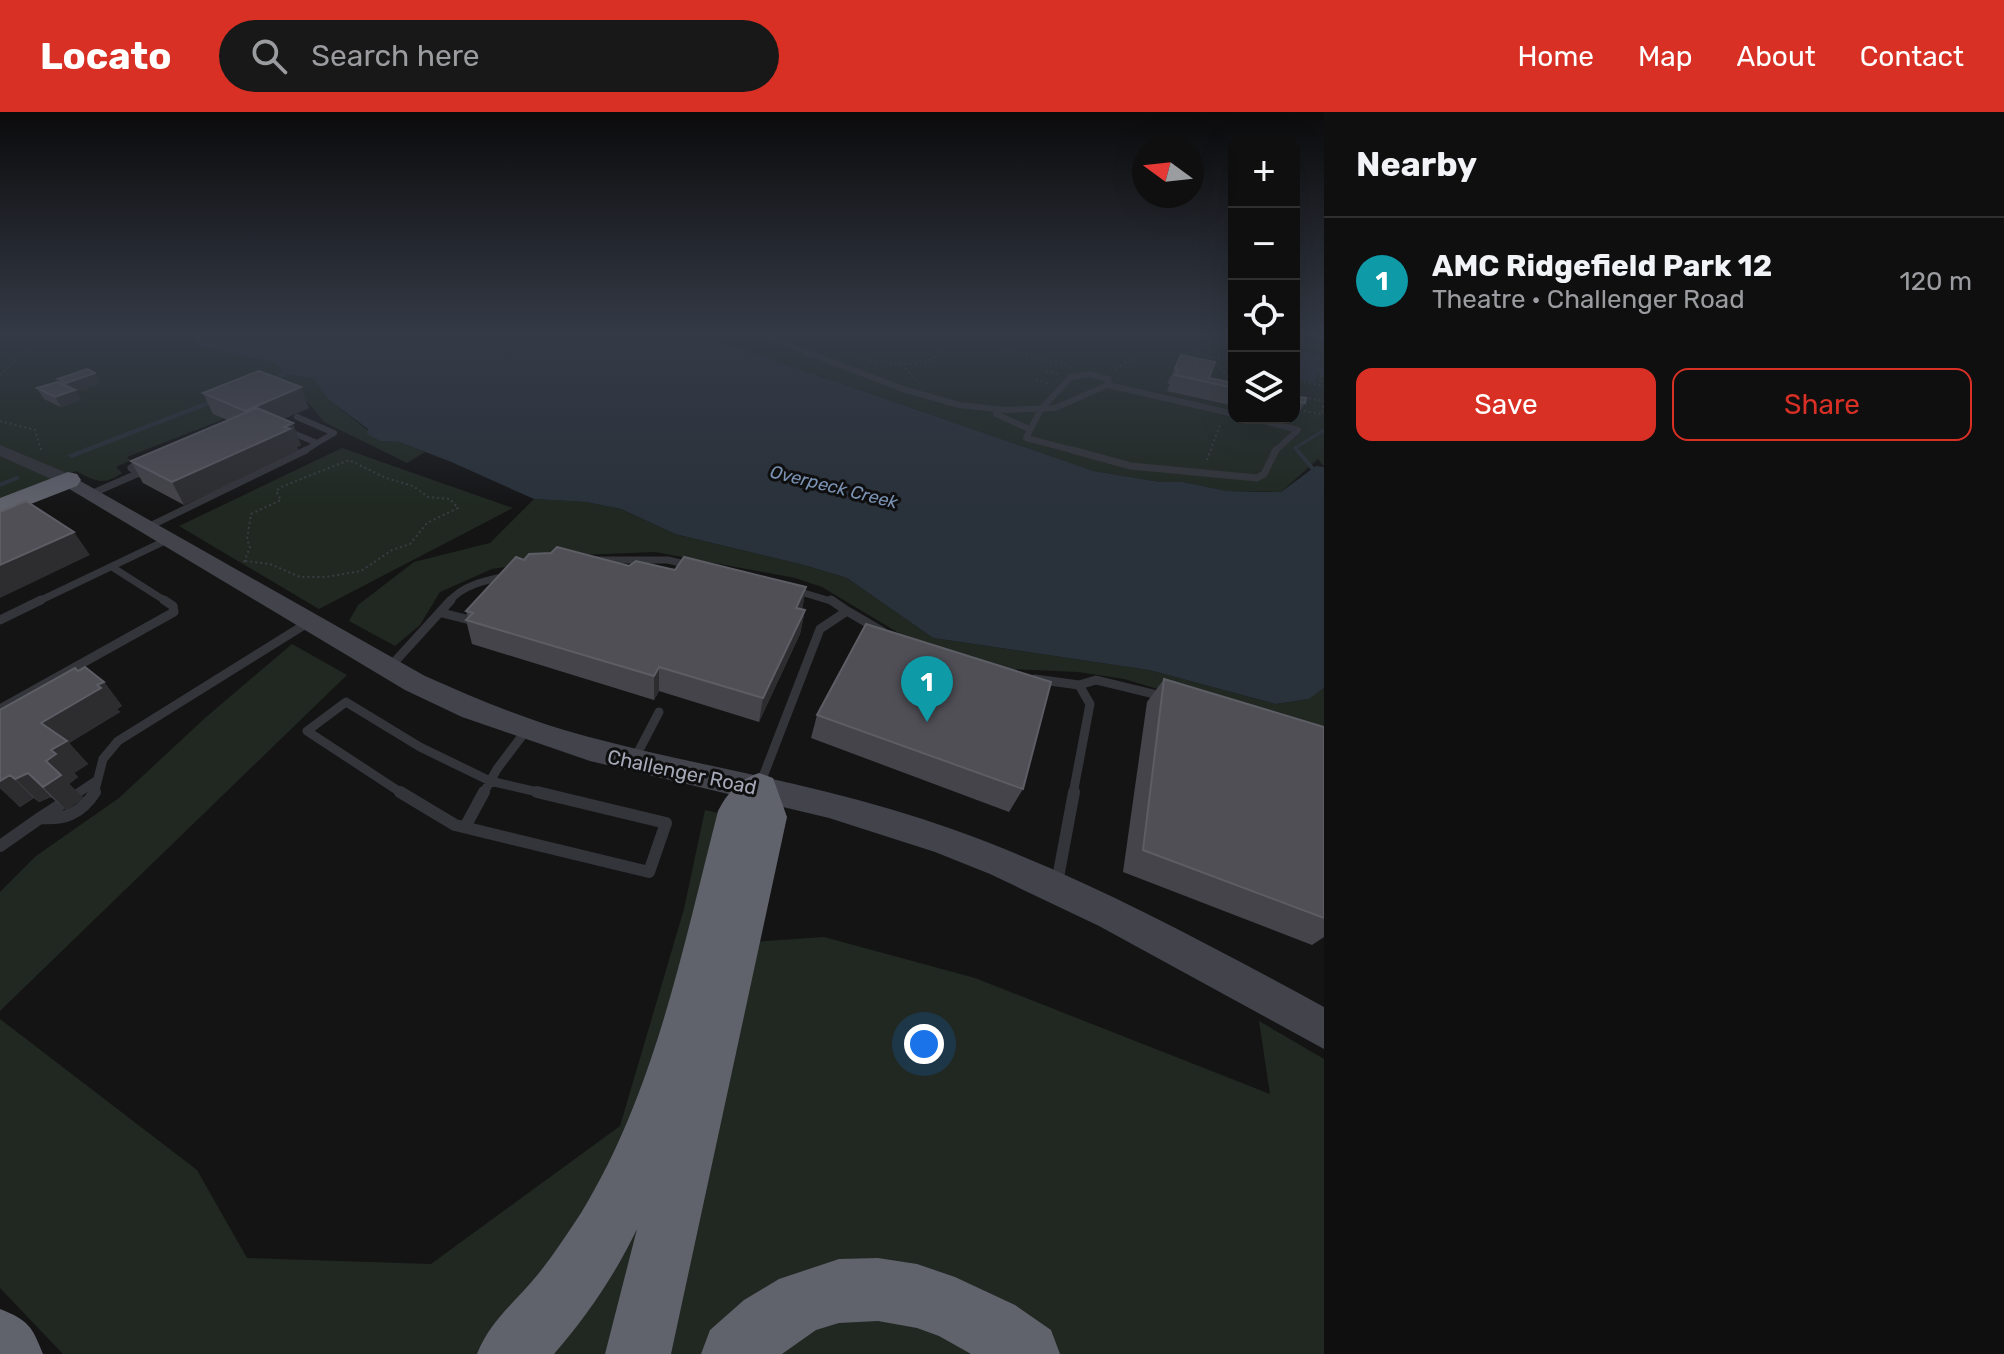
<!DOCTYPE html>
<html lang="en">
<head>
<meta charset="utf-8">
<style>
  :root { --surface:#0f0f10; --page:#181819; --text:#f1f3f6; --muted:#9b9c9f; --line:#2f2f30; --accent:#d93025 }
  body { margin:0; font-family:Rubik,sans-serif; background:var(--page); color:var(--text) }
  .controls { position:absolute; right:24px; top:24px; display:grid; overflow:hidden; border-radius:16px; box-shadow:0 8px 32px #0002 }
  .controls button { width:72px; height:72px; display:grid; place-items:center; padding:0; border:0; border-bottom:2px solid var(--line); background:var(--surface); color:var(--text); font:40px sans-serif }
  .compass { position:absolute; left:1132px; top:24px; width:72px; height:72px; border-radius:50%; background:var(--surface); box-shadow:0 8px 32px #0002; rotate:285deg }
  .you { position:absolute; left:924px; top:932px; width:28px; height:28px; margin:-20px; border:6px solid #fff; border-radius:50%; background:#1a73e8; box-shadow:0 0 0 12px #1a73e833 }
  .badge { display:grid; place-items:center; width:52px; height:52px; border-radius:50%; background:var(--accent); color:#fff; font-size:26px; font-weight:700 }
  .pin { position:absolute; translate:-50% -66px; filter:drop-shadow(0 2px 4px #0008) }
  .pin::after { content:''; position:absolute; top:42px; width:28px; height:24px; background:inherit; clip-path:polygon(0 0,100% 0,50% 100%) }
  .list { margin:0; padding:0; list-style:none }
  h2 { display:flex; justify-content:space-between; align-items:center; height:104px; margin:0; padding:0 32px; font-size:34px }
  h2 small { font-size:26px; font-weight:400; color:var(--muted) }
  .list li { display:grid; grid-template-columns:52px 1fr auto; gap:24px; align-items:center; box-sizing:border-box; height:128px; padding:0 32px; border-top:2px solid var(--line) }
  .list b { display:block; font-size:30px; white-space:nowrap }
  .list p { margin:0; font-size:26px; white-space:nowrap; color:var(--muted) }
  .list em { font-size:26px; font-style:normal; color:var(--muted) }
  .actions { display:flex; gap:16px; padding:24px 32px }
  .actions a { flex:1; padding:18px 0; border:2px solid var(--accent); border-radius:16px; text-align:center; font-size:28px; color:var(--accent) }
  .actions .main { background:var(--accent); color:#fff }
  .icon { flex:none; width:44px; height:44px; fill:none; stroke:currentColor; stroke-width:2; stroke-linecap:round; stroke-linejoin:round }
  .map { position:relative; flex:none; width:1324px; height:1242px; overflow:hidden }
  header { display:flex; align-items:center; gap:48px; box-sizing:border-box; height:112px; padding:0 40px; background:var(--accent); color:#fff }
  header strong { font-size:38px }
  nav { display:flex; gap:44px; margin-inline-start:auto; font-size:28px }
  .search { width:560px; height:72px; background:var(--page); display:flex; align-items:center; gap:20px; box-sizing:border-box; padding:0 28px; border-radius:44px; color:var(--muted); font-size:30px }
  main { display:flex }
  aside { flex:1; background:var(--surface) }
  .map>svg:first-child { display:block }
  .green { fill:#202821 }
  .water { fill:#29313a }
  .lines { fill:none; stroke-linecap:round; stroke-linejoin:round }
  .stream-far1 { stroke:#29313a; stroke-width:3 }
  .stream { stroke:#29313a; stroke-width:4 }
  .path { stroke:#3a3c42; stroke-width:2; stroke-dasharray:2 3; stroke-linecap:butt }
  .service-far3 { stroke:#34353b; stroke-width:6 }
  .service-far2 { stroke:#34353b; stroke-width:7 }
  .service-far1 { stroke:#34353b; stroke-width:9 }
  .service { stroke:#34353b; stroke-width:12 }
  .tertiary { fill:#34353b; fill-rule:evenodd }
  .secondary { fill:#42434b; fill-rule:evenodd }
  .motorway { fill:#60626c; fill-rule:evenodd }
  .wall { fill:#45444a }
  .shaded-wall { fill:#2d2d30 }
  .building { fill:#504f56; stroke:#5d5d65; stroke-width:2 }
  .labels { text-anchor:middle; stroke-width:6; stroke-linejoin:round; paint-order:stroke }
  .far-water-label { font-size:18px; font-style:italic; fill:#7a92b3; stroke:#0f0f10 }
  .street-label { font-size:20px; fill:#a5a8b6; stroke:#0f0f10 }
</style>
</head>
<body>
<header>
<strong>Locato</strong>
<div class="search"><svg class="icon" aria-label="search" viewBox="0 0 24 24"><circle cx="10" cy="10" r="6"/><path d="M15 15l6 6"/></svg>Search here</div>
<nav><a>Home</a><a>Map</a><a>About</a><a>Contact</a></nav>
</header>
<main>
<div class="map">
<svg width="1324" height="1242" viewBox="0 0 1324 1242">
  <rect width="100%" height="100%" fill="#141415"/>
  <!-- green -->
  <path class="green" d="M 0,222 L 192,222 L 194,229 L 274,250 L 287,263 L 313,266 L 328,287 L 381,329 L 399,330 L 425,340 L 407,351 L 324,310 L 307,289 L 282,279 L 214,302 L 224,307 L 127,345 L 131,348 L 116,355 L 122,361 C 104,374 94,369 76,359 L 0,391 Z
    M 697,222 L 1234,222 L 1234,306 L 1294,306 L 1294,223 L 1324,229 L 1324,355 L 1318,347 L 1281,380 L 1227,379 L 1183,370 L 1160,370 L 1094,359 Z
    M 342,336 L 513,396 L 319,497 L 179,414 Z
    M 534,387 L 586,390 L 621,397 L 675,422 L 804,453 L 847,466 L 933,526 L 1149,558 L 1276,592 L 1308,587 L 1324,576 L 1324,626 L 1124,567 L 1078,560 L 1013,557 L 957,548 L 917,532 L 822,475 L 795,466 L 655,440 L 580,443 L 492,457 L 440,480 L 420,513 L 395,534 L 349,509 L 358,493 L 414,450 L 490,431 Z
    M 292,532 L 347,563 L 0,899 L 0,780 L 36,744 L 119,686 L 205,606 Z
    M 705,698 L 727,703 L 629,1041 L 482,1242 L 63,1242 L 0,1176 L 0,907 L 197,1058 L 247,1146 L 431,1152 L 620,1014 L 684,797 Z
    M 824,825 L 975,866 L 1270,982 L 1259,909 L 1324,947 L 1324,1242 L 1054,1242 L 969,1180 L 702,1242 L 663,1242 L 753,830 Z
    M 653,1057 L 627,1242 L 533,1242 Z
    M 891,1204 L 994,1242 L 776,1242 L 805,1213 Z"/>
  <!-- water -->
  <path class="water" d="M 192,222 L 697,222 L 1094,359 L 1160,370 L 1183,370 L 1227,379 L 1264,380 L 1281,380 L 1316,354 L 1324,355 L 1324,576 L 1309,587 L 1276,592 L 1149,558 L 933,526 L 847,466 L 804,453 L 675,422 L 621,397 L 586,390 L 534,387 L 449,349 L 399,330 L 381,329 L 367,322 L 368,317 L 328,287 L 313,266 L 287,263 L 72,346 L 67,343 L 283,260 L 274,250 L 199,235 Z
    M 1294,240 L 1320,245 L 1319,254 L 1324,255 L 1324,263 L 1317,262 L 1315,271 L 1294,267 Z"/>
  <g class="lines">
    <!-- stream-far1 -->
    <path class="stream-far1" d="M 1306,222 L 1324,226
      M 1299,340 L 1295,336 L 1324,318"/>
    <!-- stream -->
    <path class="stream" d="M 1297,338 L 1313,357
      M 0,373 L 17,366"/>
    <!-- path -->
    <path class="path" d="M 716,222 L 751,232
      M 970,222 L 1016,241 L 1069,253
      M 1203,228 L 1230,233 L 1226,248 L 1198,242 Z
      M 1184,234 L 1199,240
      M 1294,239 L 1324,245
      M 1210,245 L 1229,265
      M 860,246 C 889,252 941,263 950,222
      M 1324,248 L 1324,254
      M 905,256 L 916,268
      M 1116,257 L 1136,244
      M 1046,259 L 1058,262
      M 0,263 L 24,240 L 52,222
      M 1228,265 L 1234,271
      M 1036,268 L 1048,271
      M 1294,268 L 1320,273 L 1321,264 L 1324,264
      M 1294,297 L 1322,302 L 1324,289 L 1302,285 L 1301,289
      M 0,309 L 35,318 L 41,338
      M 1207,348 L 1221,310
      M 244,450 L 250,435 L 247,427 L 251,402 L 281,388 L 276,379 L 281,375 L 349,348 L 386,366 L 413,374 L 428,385 L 450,387 L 458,396 L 427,411 L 410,432 L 392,438 L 361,459 L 326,465 L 300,465 L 270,452 L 245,449"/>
    <!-- service-far3 -->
    <path class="service-far3" d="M 759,222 L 903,277 L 959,293 L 1006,298 L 1055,296 L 1108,273 L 1234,302
      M 996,302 L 1029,317
      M 297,305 L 334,321 L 317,331
      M 1253,306 L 1298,318 L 1274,340
      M 288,319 L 317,331 L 303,340
      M 1080,340 L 1026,326 L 1041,297 L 1071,265 L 1090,262 L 1108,267 L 1108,273"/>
    <!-- service-far2 -->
    <path class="service-far2" d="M 1072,338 L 1131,354 L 1257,366 L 1264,362 L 1276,338
      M 144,347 L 131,356 L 147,366
      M 91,382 L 148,357
      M 148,415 L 306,338
      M 589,448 L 668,448 L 693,454
      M 112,455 L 167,490
      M 794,478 L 834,490
      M 37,490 L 169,427
      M 449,490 C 462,473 487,468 507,464"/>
    <!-- service-far1 -->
    <path class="service-far1" d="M 847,499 L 883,520
      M 442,501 L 470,508
      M 0,508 L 41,488
      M 389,556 L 451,488
      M 1035,567 L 1079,573 L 1090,592 L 1073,682
      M 1079,573 L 1096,568 L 1166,585
      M 0,597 L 174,500 L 173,494 L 164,488
      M 634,648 L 659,600
      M 759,675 L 820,517 L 847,499 L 831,488
      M 78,681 L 96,669
      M 94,682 L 103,647 L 118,629 L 309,510
      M 403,682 L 307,619 L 346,590 L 420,635 L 490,669 L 546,682
      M 483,682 L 497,657 L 525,620"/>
    <!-- service -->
    <path class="service" d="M 400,680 L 455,713 L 649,760 L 666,711 L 537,680
      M 40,706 L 60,693
      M 465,715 L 484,680
      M 0,734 L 40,706 C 64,708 81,702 95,680
      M 1057,771 L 1074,680"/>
    <!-- tertiary -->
    <path class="tertiary" d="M 0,333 L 74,364 L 77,368 L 74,372 L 62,372 L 0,344 Z"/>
    <!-- secondary -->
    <path class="secondary" d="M 68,362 L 425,564 C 479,588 532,610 589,625 C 689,652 791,667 890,697 C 1043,742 1184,819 1324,895 L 1324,937 L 1099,814 L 990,762 L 935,740 L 829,706 L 590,649 L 462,605 L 405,578 L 61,372 L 58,368 Z"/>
    <!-- motorway -->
    <path class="motorway" d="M 68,360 L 77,362 L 81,368 L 77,374 L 0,404 L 0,386 Z
      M 759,661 L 773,666 L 787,705 L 671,1242 L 605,1242 L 637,1117 C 615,1163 587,1204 554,1242 L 477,1242 C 491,1207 516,1190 539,1161 C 554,1142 568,1121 581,1101 C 655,980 683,835 718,699 C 727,681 740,667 759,661 Z
      M 878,1146 L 917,1152 L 955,1165 L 1015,1193 L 1051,1218 L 1060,1242 L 971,1242 L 939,1224 L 917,1216 L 878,1209 L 839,1211 L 816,1218 L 782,1242 L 701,1242 L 710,1218 L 744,1188 L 779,1167 L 839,1147 Z
      M 0,1197 C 28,1208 32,1214 43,1242 L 0,1242 Z"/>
  </g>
  <!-- wall -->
  <path class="wall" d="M 1181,243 L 1209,266 L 1234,271 L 1234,294 L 1167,279 L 1170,272 L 1167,272 Z
    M 95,261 L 100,271 L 76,280 L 81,288 L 61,295 L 44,287 L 37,276 L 60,271 L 58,267 Z
    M 203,281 L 309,296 L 283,307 L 301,333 L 297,335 L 298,339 L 184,393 L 143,371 L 131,349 L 227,308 L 213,302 Z
    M 1294,284 L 1305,291 L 1295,307 L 1289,306 L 1294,306 Z
    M 524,448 L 629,454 L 806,475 L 802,497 L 805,498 L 800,522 L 759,610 L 659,579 L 654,588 L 472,532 L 466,508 L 468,507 L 466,499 Z
    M 78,559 L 104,570 L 122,594 L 117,597 L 120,600 L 69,631 L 88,652 L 74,661 L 78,665 L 69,672 L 84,686 L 66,698 L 51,685 L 39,690 L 34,686 L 20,695 L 0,676 Z
    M 1164,567 L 1324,615 L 1324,825 L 1312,833 L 1123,760 L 1147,590 Z
    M 817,603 L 1023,677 L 1009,700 L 811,626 Z"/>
  <!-- shaded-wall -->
  <path class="shaded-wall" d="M 95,261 L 100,271 L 76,280 L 81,288 L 61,295 L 55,285 L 71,279 L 66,271 Z
    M 301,275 L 309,296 L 254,320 L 245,299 Z
    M 293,311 L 301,333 L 297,335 L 298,339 L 184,393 L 172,370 Z
    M 74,420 L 90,443 L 0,486 L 0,453 Z
    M 806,475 L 802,499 L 796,496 Z
    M 805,498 L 800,522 L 759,610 L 763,586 Z
    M 659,555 L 659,579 L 654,588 L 654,564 Z
    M 104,570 L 122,594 L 117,597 L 120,600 L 69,631 L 88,652 L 74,661 L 78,665 L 69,672 L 84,686 L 66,698 L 43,675 L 46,649 L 51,638 L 41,611 Z
    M 28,661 L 51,685 L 39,690 L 15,667 Z
    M 10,663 L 34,686 L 20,695 L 0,676 L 0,665 Z"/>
  <!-- building -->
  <path class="building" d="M 1181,243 L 1215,250 L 1209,266 L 1234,271 L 1234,276 L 1175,263 L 1178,257 L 1175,256 Z
    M 87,257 L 95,261 L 66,271 L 58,267 Z
    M 259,259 L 301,275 L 245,299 L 203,281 Z
    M 57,270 L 75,278 L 55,285 L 37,276 Z
    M 1294,284 L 1306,286 L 1305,291 L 1294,289 Z
    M 257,296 L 293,311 L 284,315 L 290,317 L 172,370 L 131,349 Z
    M 26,389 L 74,420 L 0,453 L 0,400 Z
    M 557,435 L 629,454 L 636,449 L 675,458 L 684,445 L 806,475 L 796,496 L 805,498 L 763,586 L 659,555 L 654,564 L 466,508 L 473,501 L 466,499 L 516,445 L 524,448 L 529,442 L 551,441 Z
    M 866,512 L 1051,570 L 1023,677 L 817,603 Z
    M 85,555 L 104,570 L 97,573 L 101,576 L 41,611 L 67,629 L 51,638 L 56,642 L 46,649 L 61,663 L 43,675 L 28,661 L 15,667 L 10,663 L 0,669 L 0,598 L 75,556 L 78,559 Z
    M 1164,567 L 1324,615 L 1324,806 L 1143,738 Z"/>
  <!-- sky -->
  <linearGradient id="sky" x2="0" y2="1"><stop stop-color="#0b0b0c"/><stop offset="0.56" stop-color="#343a46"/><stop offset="1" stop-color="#343a46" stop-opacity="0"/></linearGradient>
  <rect width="1324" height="396" fill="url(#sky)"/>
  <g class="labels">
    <!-- far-water labels -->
    <g class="far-water-label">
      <text transform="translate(834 375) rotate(14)" y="6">Overpeck Creek</text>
    </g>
    <!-- street labels -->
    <g class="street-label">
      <text transform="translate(682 660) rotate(12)" y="7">Challenger Road</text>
    </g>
  </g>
</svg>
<div class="controls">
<button>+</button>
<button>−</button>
<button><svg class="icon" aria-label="locate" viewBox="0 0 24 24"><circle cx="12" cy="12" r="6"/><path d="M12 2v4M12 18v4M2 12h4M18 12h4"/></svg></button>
<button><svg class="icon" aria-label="layers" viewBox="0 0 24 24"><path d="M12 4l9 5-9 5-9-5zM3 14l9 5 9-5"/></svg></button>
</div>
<svg class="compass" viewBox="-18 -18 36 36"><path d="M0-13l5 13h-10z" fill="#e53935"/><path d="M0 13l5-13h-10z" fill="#9b9c9f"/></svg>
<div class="you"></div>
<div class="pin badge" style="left:927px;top:610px;background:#0f9aa8">1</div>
</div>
<aside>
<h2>Nearby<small></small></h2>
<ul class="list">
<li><span class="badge" style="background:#0f9aa8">1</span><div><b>AMC Ridgefield Park 12</b><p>Theatre · Challenger Road</p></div><em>120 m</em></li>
</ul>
<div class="actions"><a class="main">Save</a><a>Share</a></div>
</aside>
</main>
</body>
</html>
